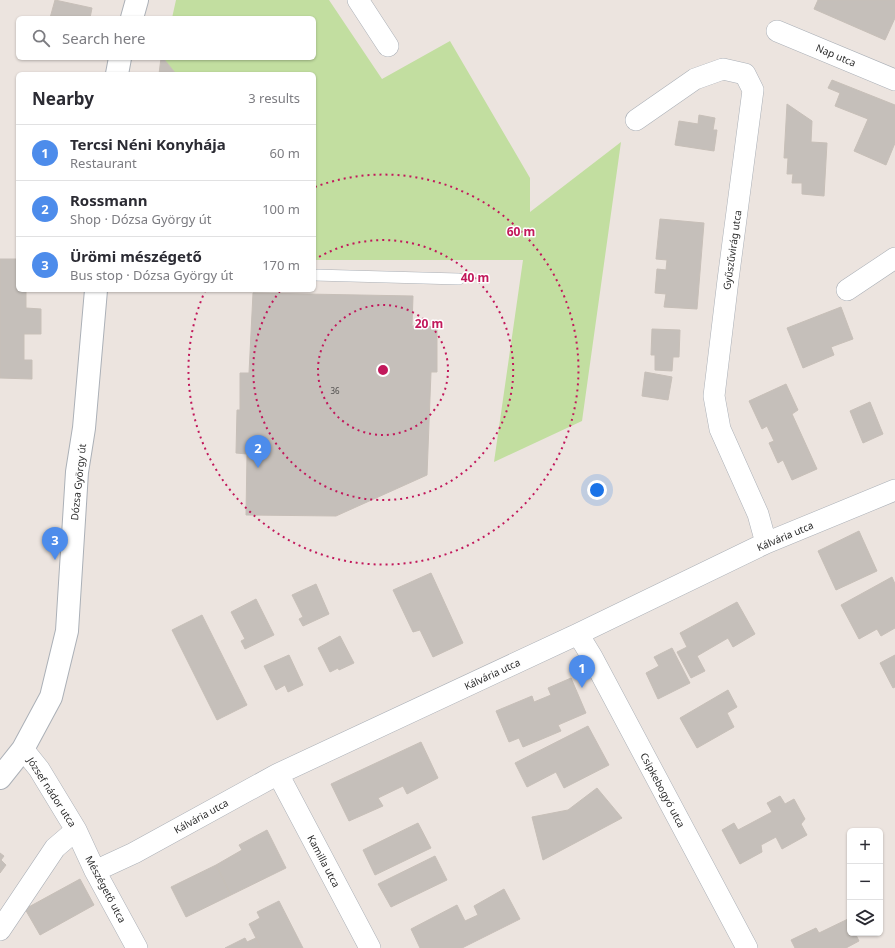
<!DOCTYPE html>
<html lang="en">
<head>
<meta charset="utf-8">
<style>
  :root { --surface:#fff; --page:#f7f7f7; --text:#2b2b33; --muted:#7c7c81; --line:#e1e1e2; --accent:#4d8ceb }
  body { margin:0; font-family:"Noto Sans",sans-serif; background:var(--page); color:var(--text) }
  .controls { position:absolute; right:12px; bottom:12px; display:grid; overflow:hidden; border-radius:6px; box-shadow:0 1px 3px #0004 }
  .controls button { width:36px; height:36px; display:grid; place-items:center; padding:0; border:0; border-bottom:1px solid var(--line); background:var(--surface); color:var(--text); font:20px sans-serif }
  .you { position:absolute; left:597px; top:490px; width:14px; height:14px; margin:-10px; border:3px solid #fff; border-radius:50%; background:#1a73e8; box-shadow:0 0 0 6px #1a73e833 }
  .badge { display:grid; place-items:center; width:26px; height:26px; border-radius:50%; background:var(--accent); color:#fff; font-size:13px; font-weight:700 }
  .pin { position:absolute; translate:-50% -33px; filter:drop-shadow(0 1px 2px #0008) }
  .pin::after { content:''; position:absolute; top:21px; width:14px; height:12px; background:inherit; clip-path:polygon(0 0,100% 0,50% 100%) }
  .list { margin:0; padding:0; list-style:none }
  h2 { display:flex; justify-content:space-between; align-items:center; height:52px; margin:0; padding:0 16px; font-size:17px }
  h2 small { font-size:13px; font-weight:400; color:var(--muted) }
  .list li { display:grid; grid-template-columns:26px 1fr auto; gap:12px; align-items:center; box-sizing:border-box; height:56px; padding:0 16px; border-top:1px solid var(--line) }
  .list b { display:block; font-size:15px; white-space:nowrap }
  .list p { margin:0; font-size:13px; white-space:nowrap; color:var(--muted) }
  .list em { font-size:13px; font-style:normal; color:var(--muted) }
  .icon { flex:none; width:22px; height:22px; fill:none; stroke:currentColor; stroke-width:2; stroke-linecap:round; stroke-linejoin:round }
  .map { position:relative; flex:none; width:895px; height:948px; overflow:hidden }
  .search { position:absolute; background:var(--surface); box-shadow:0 1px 3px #0004; left:16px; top:16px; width:300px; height:44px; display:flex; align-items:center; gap:10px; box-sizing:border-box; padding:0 14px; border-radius:6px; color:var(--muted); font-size:15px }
  .panel { position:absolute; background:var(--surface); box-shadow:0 1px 3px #0004; left:16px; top:72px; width:300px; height:220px; border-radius:6px }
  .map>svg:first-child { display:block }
  .green { fill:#c2dea0 }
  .building { fill:#c5bfba; stroke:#c7bfb8 }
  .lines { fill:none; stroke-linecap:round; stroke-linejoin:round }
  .lane-casing { stroke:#abb0b7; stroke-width:12 }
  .street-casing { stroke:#abb0b7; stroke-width:22 }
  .secondary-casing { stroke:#abb0b7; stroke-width:24 }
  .lane { stroke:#fff; stroke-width:11 }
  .street { stroke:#fff; stroke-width:21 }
  .secondary { stroke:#fff; stroke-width:22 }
  .ring { fill:none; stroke:#c2185b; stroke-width:2; stroke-dasharray:2 4 }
  .labels { text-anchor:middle; stroke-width:3; stroke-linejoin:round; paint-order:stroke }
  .number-label { font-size:8px; fill:#52504f }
  .street-label { font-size:10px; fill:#2b2b2b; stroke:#fff }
  .centre { fill:#c2185b; stroke:#fff; stroke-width:2 }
  .ring-label { font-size:12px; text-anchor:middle; font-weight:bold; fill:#c2185b; stroke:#fff; stroke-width:3; stroke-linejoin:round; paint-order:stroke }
</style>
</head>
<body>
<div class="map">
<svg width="895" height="948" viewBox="0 0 895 948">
  <rect width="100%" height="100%" fill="#ece4df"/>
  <!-- green -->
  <path class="green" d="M 176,0 L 329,0 L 382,79 L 450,41 L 530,178 L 530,212 L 621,142 L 582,421 L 494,462 L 523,260 L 314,260 L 314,74 L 176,74 L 163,58 L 314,58 L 314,18 L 172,18 Z"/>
  <!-- building -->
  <path class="building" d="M 55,0 L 92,8 L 90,18 L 50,18 Z
    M 818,0 L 895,0 L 895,18 L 885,40 L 814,9 Z
    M 161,58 L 163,58 L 176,74 L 159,74 Z
    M 832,80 L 895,105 L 895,143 L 886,165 L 854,151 L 868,119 L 835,106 L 840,93 L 828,88 Z
    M 787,104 L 812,121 L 811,142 L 827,143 L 824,196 L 802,194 L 802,183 L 792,183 L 793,174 L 787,174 L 788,158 L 784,158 Z
    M 699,115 L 715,118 L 713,130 L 717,130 L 714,151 L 675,145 L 679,121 L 698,124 Z
    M 660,219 L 704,223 L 697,309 L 664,307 L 666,294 L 655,293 L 657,269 L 666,270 L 667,260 L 656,259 Z
    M 0,259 L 18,259 L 18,290 L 26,290 L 26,308 L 41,309 L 41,334 L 24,334 L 24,360 L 32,360 L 32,379 L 0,378 Z
    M 253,293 L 413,296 L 412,326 L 437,327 L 437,372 L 431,372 L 427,475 L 336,516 L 246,515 L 247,454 L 236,453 L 237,410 L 240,410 L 240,373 L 249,373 Z
    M 841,307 L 853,339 L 831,347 L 834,355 L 803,368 L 787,328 Z
    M 652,329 L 680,330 L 679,357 L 673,357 L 672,371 L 655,370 L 655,355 L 651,355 Z
    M 645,372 L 672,377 L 668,400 L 642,396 Z
    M 786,384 L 798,410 L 792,414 L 817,469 L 792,480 L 783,460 L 778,463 L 769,443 L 774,441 L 767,426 L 762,429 L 749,401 Z
    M 870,402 L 883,434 L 863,443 L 850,411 Z
    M 859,531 L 877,571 L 836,590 L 818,551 Z
    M 431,573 L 463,643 L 433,657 L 420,630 L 413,632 L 393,590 Z
    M 892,577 L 895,584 L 895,628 L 881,636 L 877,629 L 859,639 L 841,605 Z
    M 316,584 L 329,614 L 303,626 L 299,619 L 303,617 L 292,595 Z
    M 256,599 L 274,635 L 245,649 L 241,641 L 245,639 L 231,612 Z
    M 737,602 L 755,634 L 733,647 L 728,638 L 697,656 L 705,671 L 691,678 L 677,652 L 687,647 L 680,633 Z
    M 202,615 L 247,705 L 217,720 L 172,630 Z
    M 340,636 L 354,663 L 339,670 L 338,668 L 330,672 L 318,648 Z
    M 672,648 L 690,683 L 658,699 L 646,673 L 659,666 L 654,657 Z
    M 289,655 L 303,685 L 288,692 L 285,685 L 276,690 L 264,666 Z
    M 895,655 L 895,687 L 893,688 L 880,663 Z
    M 571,678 L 586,713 L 558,725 L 561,731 L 523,747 L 519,738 L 509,742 L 496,711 L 532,696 L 534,702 L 551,695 L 548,688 Z
    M 728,690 L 737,707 L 727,713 L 734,727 L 697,748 L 680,718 Z
    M 588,726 L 609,765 L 564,788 L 556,772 L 527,787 L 515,763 Z
    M 421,742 L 438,778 L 407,794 L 403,786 L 378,798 L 383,806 L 349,821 L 331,784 Z
    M 597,788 L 622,818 L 543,860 L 532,817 L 568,810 Z
    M 780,796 L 785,804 L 794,799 L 805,819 L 801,824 L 807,835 L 782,849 L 776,837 L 761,845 L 762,852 L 740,864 L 722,830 L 734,823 L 738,830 L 772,812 L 767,803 Z
    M 418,823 L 431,848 L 375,875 L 363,850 Z
    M 267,830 L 286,868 L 231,895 L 216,865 L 242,850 L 239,845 Z
    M 0,853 L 4,856 L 1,860 L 6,865 L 0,873 Z
    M 435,856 L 447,880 L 391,907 L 378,884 Z
    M 216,865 L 231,895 L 186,917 L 171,887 Z
    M 80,879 L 94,905 L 40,935 L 25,909 Z
    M 504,889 L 520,919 L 462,948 L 420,948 L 411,929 L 457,905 L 465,921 L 478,915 L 474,906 Z
    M 279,901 L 303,948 L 261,948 L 249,924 L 260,918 L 257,912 Z
    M 848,919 L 850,923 L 850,933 L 855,933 L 859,941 L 846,948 L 795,948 L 791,940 L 816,928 L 819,933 Z
    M 245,938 L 247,942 L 256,938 L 261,948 L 225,948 Z"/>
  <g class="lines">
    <defs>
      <path id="lane" d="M 314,275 L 459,279"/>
      <path id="street" d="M 358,0 L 388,46
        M 777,31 L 895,80
        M 636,120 L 695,79 L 723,69 L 745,74 L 753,90 L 728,280 L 714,396 L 720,429 L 758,514 L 766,543
        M 847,290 L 895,258
        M 578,634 L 592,657 L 747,948
        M 23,749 L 39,769 L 76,830 L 95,871 L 137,948
        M 278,774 L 370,948
        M 95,871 L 134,853 L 278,774 L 578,634 L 766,543 L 895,490
        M 0,930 L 55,848 L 76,830"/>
      <path id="secondary" d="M 132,18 L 137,0
        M 117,74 L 120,58
        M 0,778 L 23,749 L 51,697 L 67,631 L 77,472 L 84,428 L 96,290"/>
    </defs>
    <!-- lane casing -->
    <use href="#lane" class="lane-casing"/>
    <!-- street casing -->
    <use href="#street" class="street-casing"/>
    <!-- secondary casing -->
    <use href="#secondary" class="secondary-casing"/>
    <!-- lane -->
    <use href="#lane" class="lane"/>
    <!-- street -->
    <use href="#street" class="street"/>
    <!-- secondary -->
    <use href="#secondary" class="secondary"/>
  </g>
  <!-- distance rings -->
  <g class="ring">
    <circle cx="383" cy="370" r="65"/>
    <path d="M314 260A130 130 0 1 1 280 291"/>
    <path d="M315 187A195 195 0 1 1 205 291"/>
  </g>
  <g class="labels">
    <!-- number labels -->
    <g class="number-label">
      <text x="335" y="394">36</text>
    </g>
    <!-- street labels -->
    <g class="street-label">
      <text transform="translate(836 55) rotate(23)" y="4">Nap utca</text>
      <text transform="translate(732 250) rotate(-82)" y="4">Gyűszűvirág utca</text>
      <text transform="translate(78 482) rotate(-84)" y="4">Dózsa György út</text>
      <text transform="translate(785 536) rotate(-23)" y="4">Kálvária utca</text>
      <text transform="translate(492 674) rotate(-25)" y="4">Kálvária utca</text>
      <text transform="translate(663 790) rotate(62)" y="4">Csipkebogyó utca</text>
      <text transform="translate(52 792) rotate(57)" y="4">József nádor utca</text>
      <text transform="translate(201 816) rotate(-29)" y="4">Kálvária utca</text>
      <text transform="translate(324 861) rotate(62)" y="4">Kamilla utca</text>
      <text transform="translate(106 889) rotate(62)" y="4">Mészégető utca</text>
    </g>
  </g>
  <circle cx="383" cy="370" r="6" class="centre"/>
  <g class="ring-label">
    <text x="521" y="236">60 m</text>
    <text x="475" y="282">40 m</text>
    <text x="429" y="328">20 m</text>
  </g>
</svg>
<div class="controls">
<button>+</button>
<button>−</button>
<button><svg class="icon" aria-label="layers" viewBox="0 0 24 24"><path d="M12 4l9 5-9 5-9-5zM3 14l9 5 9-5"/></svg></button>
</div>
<div class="you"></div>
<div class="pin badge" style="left:582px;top:688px">1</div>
<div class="pin badge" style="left:258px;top:468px">2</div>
<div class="pin badge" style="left:55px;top:560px">3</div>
<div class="search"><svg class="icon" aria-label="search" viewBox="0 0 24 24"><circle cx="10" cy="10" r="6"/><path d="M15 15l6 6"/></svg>Search here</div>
<section class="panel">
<h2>Nearby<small>3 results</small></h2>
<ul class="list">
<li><span class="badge">1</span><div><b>Tercsi Néni Konyhája</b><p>Restaurant</p></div><em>60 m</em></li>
<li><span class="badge">2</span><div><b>Rossmann</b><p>Shop · Dózsa György út</p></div><em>100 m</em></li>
<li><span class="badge">3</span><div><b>Ürömi mészégető</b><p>Bus stop · Dózsa György út</p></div><em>170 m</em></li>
</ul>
</section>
</div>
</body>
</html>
